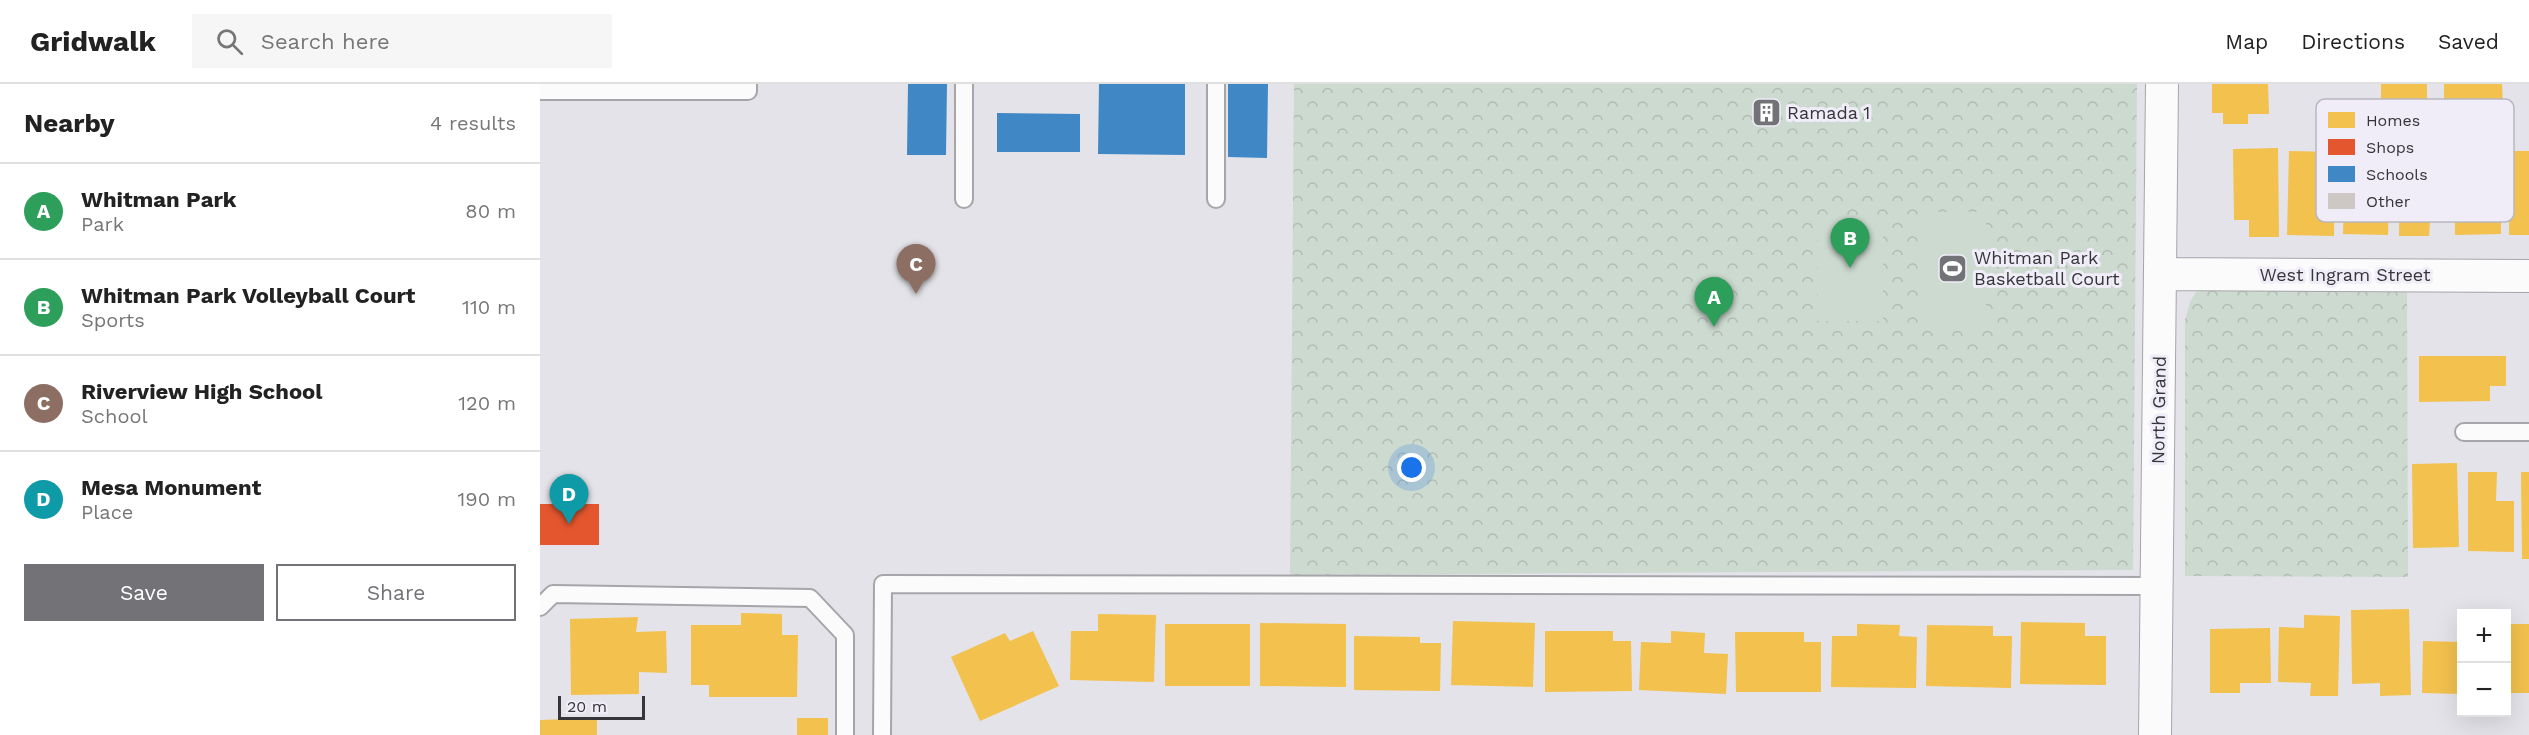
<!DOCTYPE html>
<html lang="en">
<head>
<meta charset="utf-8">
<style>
  :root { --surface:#fff; --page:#f6f6f6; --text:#222; --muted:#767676; --line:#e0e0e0; --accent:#737277 }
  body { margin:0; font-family:"Work Sans",sans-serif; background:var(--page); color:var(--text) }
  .controls { position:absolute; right:18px; bottom:18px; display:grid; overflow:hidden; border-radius:0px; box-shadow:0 6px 24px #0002 }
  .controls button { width:54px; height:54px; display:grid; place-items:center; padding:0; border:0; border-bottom:2px solid var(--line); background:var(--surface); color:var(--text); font:30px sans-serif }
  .scale { position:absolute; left:18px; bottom:15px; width:87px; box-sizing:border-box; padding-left:6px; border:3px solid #363539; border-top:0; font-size:16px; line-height:21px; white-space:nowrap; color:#363539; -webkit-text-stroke:4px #f0edf9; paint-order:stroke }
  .you { position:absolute; left:872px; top:384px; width:21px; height:21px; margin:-15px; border:4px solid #fff; border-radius:50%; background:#1a73e8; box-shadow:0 0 0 9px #1a73e833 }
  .badge { display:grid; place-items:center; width:39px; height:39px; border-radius:50%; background:var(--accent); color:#fff; font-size:20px; font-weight:700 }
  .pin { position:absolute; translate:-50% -50px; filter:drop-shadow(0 2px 3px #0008) }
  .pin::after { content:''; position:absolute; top:32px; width:21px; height:18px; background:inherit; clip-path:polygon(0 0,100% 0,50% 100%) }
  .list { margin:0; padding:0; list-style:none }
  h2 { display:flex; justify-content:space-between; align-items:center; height:78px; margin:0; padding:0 24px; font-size:26px }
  h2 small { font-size:20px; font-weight:400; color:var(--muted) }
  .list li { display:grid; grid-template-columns:39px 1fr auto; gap:18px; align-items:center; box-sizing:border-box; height:96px; padding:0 24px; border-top:2px solid var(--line) }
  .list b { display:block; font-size:22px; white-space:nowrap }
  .list p { margin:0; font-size:20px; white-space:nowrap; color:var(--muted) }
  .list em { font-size:20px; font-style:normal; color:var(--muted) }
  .actions { display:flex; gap:12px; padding:18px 24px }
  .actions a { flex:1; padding:14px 0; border:2px solid var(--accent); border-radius:0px; text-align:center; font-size:21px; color:var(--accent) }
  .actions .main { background:var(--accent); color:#fff }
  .icon { flex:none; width:33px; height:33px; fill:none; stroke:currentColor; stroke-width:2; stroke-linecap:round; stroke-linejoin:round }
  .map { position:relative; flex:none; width:1989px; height:651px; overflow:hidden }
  header { display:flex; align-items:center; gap:36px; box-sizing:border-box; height:84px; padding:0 30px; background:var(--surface); border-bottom:2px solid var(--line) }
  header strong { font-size:28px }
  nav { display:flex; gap:33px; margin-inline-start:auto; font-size:21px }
  .search { width:420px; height:54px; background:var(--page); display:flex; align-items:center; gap:15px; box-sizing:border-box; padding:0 21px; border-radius:0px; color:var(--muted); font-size:22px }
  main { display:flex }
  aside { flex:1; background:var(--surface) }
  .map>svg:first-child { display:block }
  .park { fill:url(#park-crowns) }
  .garden { fill:#cddad0 }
  .homes { fill:#f2c14e }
  .shops { fill:#e4572e }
  .schools { fill:#3f88c5 }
  .building { fill:#cec8c5 }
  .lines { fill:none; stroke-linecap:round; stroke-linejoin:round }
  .service-casing { stroke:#a6a5aa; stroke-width:20 }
  .minor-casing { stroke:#a6a5aa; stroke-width:34 }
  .service { stroke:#fbfbfc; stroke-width:16 }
  .minor { stroke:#fbfbfc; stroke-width:32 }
  .labels { text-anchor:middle; stroke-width:6; stroke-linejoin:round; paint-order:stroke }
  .poi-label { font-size:18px; fill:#363539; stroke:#f0edf9; text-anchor:start }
  .street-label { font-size:18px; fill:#363539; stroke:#f0edf9 }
  .key { fill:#f0edf9; stroke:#b8b6bf; stroke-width:1.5 }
  .key-label { font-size:16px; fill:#363539 }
</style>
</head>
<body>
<header>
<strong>Gridwalk</strong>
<div class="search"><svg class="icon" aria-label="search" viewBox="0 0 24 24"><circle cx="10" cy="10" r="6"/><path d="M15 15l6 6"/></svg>Search here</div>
<nav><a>Map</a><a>Directions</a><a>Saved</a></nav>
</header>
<main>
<aside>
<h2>Nearby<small>4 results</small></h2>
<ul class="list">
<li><span class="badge" style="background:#2e9e5b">A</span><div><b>Whitman Park</b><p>Park</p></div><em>80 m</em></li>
<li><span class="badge" style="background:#2e9e5b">B</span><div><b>Whitman Park Volleyball Court</b><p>Sports</p></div><em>110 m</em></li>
<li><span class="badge" style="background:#8d6e63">C</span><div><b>Riverview High School</b><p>School</p></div><em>120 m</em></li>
<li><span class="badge" style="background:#0f9aa8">D</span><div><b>Mesa Monument</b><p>Place</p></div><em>190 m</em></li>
</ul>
<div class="actions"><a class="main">Save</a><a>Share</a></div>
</aside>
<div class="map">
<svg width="1989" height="651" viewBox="0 0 1989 651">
  <defs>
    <pattern id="park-crowns" width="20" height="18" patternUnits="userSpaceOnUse" patternTransform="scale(1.5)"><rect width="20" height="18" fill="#cddad0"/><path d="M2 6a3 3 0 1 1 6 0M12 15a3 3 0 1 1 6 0" fill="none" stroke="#b1bcb3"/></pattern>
  </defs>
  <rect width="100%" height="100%" fill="#e4e3e9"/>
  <!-- park -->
  <path class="park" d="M 754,0 L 1597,0 L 1593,486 L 750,491 Z
    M 1668,205 L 1867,205 L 1868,493 L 1645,492 L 1645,236 L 1650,218 L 1656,208 Z"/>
  <!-- garden -->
  <path class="garden" d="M 1379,128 L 1446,128 L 1446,240 L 1379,240 Z
    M 1278,131 L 1343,131 L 1343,237 L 1278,237 Z"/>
  <!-- homes -->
  <path class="homes" d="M 1672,0 L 1728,0 L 1729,30 L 1708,30 L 1708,40 L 1683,40 L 1683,29 L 1672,29 Z
    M 1841,0 L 1887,0 L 1887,19 L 1841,19 Z
    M 1904,0 L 1962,0 L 1963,21 L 1904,21 Z
    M 1738,64 L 1739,153 L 1709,153 L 1709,136 L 1694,136 L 1693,65 Z
    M 1860,64 L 1906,65 L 1905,137 L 1890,137 L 1889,152 L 1859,152 Z
    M 1749,67 L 1795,68 L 1794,152 L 1747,151 Z
    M 1805,67 L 1850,68 L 1848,151 L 1803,150 Z
    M 1961,67 L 1961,150 L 1915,151 L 1914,68 Z
    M 1970,67 L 1989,67 L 1989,151 L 1969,151 Z
    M 1879,272 L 1966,272 L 1966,302 L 1950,302 L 1950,317 L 1879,318 Z
    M 1917,379 L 1919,463 L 1873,464 L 1872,380 Z
    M 1928,388 L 1957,388 L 1956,417 L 1974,417 L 1974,468 L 1928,467 Z
    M 1981,388 L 1989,388 L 1989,475 L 1982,475 Z
    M 1869,525 L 1871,611 L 1840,612 L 1840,599 L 1812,600 L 1811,526 Z
    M 201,529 L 242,530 L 242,551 L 258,551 L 257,613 L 169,613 L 169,601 L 151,601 L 151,541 L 201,541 Z
    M 558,530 L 616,531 L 614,598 L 530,596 L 531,547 L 558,547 Z
    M 1764,531 L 1800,532 L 1798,612 L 1770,612 L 1771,599 L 1738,598 L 1739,543 L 1764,544 Z
    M 98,533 L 96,548 L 126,547 L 127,589 L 99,588 L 99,610 L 31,611 L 30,535 Z
    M 913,537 L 995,539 L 993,603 L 911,601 Z
    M 1481,538 L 1545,539 L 1545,552 L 1566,552 L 1566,601 L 1480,600 Z
    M 720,539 L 806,540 L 806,603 L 720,602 Z
    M 625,540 L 710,540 L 710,602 L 625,602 Z
    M 1317,540 L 1360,541 L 1359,552 L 1377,553 L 1376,604 L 1291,603 L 1292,552 L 1317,552 Z
    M 1966,540 L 1989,540 L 1989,609 L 1966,609 Z
    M 1387,541 L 1453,542 L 1453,552 L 1472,552 L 1471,604 L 1386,602 Z
    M 1730,544 L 1731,599 L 1700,599 L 1700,609 L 1670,609 L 1670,545 Z
    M 493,547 L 519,602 L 440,637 L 411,573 L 465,549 L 470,557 Z
    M 1005,547 L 1073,547 L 1073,557 L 1091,557 L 1092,607 L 1005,608 Z
    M 1131,547 L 1165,549 L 1164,569 L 1188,570 L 1186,610 L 1099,606 L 1101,558 L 1131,559 Z
    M 1195,548 L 1264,548 L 1264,558 L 1281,558 L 1281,608 L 1196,608 Z
    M 814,552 L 880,553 L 880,559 L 901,559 L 900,607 L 814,606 Z
    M 1883,557 L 1922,558 L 1922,610 L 1882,609 Z
    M 57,634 L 57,651 L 0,651 L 0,636 Z
    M 257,634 L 288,634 L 288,651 L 257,651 Z"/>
  <!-- shops -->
  <path class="shops" d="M 0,420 L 59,420 L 59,461 L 0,461 Z"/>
  <!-- schools -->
  <path class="schools" d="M 368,0 L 407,0 L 406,71 L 367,71 Z
    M 559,0 L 645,0 L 645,71 L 558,70 Z
    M 688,0 L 728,0 L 727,74 L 688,73 Z
    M 457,29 L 540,30 L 540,68 L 457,68 Z"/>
  <!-- building -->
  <path class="building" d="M 1216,20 L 1236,20 L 1235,40 L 1216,39 Z"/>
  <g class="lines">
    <defs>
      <path id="service" d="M 0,7 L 208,7 L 208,0
        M 424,115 L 424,0
        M 676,115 L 676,0
        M 1924,348 L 1989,348
        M 0,523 L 13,510 L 270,514 L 305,551 L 305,651
        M 342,651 L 343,500 L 1618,502"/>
      <path id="minor" d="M 1620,190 L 1989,192
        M 1615,651 L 1622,0"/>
    </defs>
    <!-- service casing -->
    <use href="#service" class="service-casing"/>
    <!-- minor casing -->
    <use href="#minor" class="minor-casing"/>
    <!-- service -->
    <use href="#service" class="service"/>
    <!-- minor -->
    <use href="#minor" class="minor"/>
  </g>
  <!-- icons -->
  <defs>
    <symbol id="building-square" viewBox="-11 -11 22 22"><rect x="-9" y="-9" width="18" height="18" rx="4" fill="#737277" stroke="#f0edf9"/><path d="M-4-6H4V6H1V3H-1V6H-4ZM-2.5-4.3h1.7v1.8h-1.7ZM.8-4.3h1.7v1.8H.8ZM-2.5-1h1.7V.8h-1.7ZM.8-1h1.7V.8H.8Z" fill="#fff"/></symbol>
    <symbol id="stadium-square" viewBox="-11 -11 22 22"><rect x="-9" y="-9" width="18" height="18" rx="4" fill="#737277" stroke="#f0edf9"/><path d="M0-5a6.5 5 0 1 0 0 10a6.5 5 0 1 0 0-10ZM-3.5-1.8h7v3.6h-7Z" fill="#fff"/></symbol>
  </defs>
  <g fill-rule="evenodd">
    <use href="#building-square" x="1210" y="12" width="33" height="33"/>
    <use href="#stadium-square" x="1396" y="168" width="33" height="33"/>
  </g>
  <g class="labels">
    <!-- poi labels -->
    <g class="poi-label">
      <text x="1247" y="35">Ramada 1</text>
      <text x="1434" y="180">Whitman Park<tspan x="1434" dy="21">Basketball Court</tspan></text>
    </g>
    <!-- street labels -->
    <g class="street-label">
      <text x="1805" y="197">West Ingram Street</text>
      <text transform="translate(1619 326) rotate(-89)" y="6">North Grand</text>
    </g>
  </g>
  <!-- legend -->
  <rect x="1776" y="15" width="198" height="123" rx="9" class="key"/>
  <rect x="1788" y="28" width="27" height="16" fill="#f2c14e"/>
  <rect x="1788" y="55" width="27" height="16" fill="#e4572e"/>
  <rect x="1788" y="82" width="27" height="16" fill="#3f88c5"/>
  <rect x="1788" y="109" width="27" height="16" fill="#cec8c5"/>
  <g class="key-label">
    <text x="1826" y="42">Homes</text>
    <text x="1826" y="69">Shops</text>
    <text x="1826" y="96">Schools</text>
    <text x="1826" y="123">Other</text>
  </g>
</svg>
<div class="controls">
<button>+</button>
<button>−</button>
</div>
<div class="scale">20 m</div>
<div class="you"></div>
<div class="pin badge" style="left:1174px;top:243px;background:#2e9e5b">A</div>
<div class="pin badge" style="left:1310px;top:184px;background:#2e9e5b">B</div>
<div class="pin badge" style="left:376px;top:210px;background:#8d6e63">C</div>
<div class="pin badge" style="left:29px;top:440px;background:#0f9aa8">D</div>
</div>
</main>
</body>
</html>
